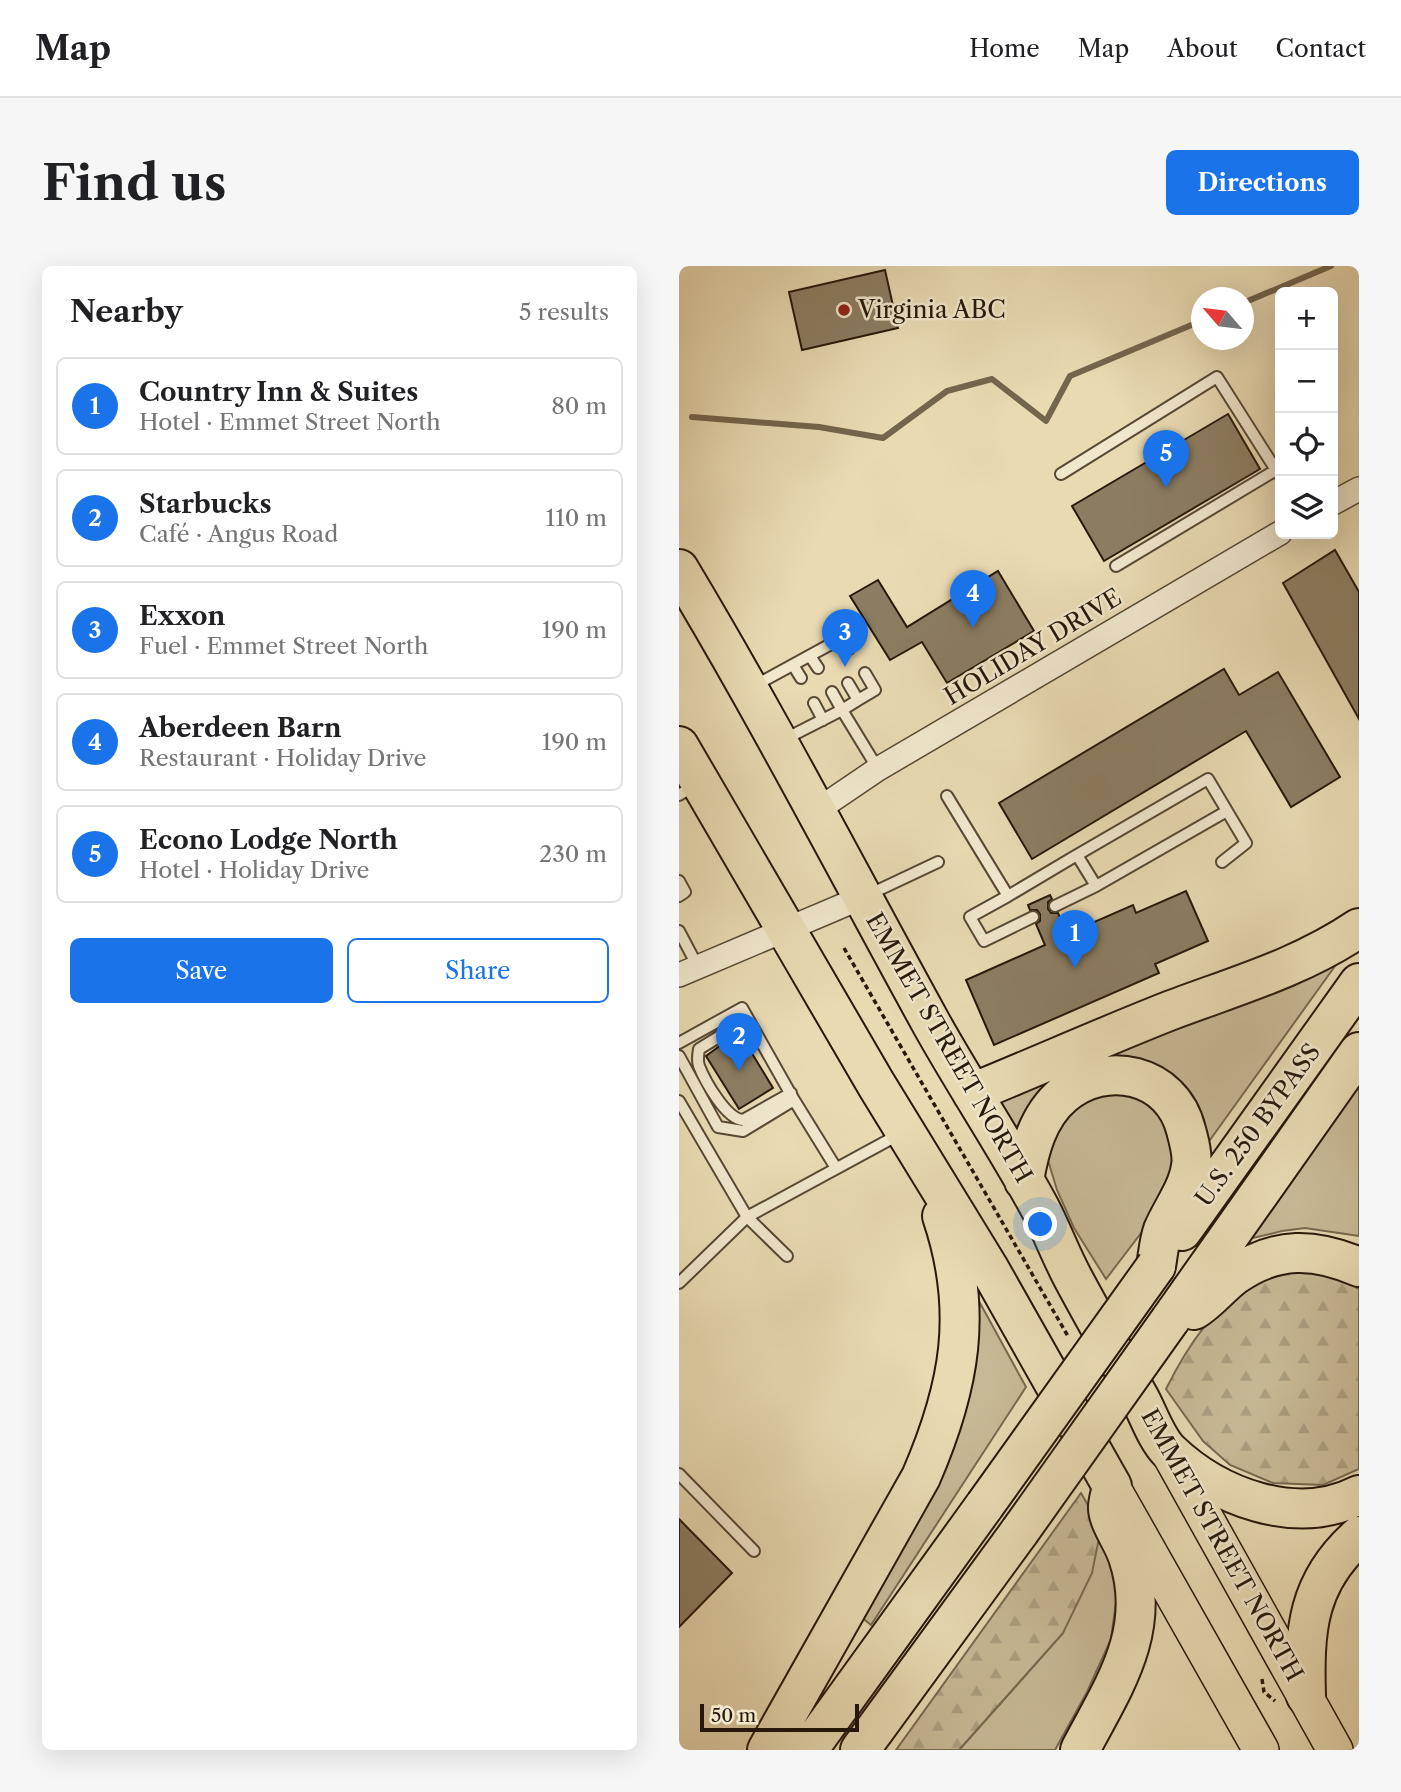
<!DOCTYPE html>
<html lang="en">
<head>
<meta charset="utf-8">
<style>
  :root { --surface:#fff; --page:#f6f6f6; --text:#202124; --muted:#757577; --line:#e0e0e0; --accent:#1a73e8 }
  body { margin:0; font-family:"Libre Caslon Text",serif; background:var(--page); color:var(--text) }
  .controls { position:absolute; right:21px; top:21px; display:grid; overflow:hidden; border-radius:10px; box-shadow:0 7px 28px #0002 }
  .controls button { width:63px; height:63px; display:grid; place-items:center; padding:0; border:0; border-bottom:2px solid var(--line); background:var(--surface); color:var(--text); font:35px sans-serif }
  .compass { position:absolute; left:512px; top:21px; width:63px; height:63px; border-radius:50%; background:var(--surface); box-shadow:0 7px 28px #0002; rotate:298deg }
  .scale { position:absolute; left:21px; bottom:18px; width:159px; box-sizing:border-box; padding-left:7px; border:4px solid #27180b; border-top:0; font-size:19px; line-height:24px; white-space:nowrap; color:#27180b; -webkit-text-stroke:5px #f1e7cd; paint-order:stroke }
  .you { position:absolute; left:362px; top:959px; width:24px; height:24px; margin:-18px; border:5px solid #fff; border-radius:50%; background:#1a73e8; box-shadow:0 0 0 10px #1a73e833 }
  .badge { display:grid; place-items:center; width:46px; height:46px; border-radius:50%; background:var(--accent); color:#fff; font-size:23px; font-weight:700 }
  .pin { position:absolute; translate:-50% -58px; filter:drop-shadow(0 2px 4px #0008) }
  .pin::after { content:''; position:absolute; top:37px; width:24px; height:21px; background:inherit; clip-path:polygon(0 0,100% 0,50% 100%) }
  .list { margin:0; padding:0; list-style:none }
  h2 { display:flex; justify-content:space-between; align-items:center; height:91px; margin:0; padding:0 28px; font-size:30px }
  h2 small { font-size:23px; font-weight:400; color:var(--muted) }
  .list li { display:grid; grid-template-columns:46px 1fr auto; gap:21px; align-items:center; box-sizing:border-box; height:98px; margin:0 14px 14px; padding:0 14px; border:2px solid var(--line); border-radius:10px }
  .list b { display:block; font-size:26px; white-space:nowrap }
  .list p { margin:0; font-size:23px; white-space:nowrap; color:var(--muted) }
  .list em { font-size:23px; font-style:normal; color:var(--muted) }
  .actions { display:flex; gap:14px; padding:21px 28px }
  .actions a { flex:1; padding:16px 0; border:2px solid var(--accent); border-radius:10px; text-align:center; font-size:24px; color:var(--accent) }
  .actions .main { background:var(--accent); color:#fff }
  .icon { flex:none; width:38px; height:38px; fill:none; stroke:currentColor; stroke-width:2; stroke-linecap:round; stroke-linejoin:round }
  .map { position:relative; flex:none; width:680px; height:1484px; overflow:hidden; border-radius:10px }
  header { display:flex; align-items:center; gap:42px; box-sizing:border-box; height:98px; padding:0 35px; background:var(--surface); border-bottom:2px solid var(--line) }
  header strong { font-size:33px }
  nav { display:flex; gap:38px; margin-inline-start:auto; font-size:24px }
  .intro { display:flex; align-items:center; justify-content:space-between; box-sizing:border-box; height:168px; padding:0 42px }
  h1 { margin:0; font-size:49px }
  .button { padding:18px 32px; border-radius:10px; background:var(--accent); color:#fff; font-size:24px; font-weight:700 }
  main { display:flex; gap:42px; padding:0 42px }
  aside { flex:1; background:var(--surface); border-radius:10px; box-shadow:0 7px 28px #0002 }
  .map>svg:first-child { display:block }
  .grass { fill:#c8b996; stroke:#786850; stroke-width:2 }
  .forest { fill:url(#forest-firs); stroke:#786850; stroke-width:2 }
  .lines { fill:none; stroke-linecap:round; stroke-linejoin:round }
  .stream { stroke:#74654d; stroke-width:6 }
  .building { fill:#8c7d62; stroke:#27180b; stroke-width:2 }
  .lane-casing { stroke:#584835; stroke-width:14 }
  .street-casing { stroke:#584835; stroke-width:26 }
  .primary-casing { stroke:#27180b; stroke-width:38 }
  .highway-casing { stroke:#27180b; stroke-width:42 }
  .path { stroke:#27180b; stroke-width:3.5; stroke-dasharray:5 3.5; stroke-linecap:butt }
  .lane { stroke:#f1e7cd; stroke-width:10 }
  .street { stroke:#f1e7cd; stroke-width:23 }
  .primary { stroke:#e9dab2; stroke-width:35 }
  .highway { stroke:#e9dab2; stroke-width:38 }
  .highway-bridge-casing { stroke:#27180b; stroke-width:42; stroke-linecap:butt }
  .highway-bridge { stroke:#e9dab2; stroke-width:38 }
  .poi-dot { fill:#8f2418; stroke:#f1e7cd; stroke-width:2.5 }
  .labels { text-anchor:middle; stroke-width:5; stroke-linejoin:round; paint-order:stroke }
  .poi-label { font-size:24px; fill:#27180b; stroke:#f1e7cd; text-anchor:start }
  .street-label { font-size:24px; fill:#27180b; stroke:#f1e7cd }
</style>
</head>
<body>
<header>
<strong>Map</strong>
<nav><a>Home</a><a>Map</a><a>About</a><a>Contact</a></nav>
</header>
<div class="intro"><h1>Find us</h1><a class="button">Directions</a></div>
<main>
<aside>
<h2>Nearby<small>5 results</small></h2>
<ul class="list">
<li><span class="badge">1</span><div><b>Country Inn &amp; Suites</b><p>Hotel · Emmet Street North</p></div><em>80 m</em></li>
<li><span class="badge">2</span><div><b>Starbucks</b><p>Café · Angus Road</p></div><em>110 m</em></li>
<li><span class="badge">3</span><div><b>Exxon</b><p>Fuel · Emmet Street North</p></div><em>190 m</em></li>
<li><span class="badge">4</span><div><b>Aberdeen Barn</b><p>Restaurant · Holiday Drive</p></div><em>190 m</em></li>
<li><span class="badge">5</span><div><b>Econo Lodge North</b><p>Hotel · Holiday Drive</p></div><em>230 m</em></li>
</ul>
<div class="actions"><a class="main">Save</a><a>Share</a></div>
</aside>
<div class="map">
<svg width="680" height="1484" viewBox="0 0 680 1484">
  <defs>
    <pattern id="forest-firs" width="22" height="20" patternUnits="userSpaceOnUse" patternTransform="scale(1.75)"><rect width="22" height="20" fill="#c8b996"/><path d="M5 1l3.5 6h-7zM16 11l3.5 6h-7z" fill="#ac9e80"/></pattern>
  </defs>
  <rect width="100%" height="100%" fill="#e9dab2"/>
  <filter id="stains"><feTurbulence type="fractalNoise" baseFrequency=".00286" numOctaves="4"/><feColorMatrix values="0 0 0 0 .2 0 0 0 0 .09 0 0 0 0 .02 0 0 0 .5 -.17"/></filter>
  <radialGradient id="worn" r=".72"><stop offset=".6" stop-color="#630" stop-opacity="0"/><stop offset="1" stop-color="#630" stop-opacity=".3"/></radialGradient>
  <!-- grass -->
  <path class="grass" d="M 664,689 L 523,885 L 509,836 L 388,805 L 355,831 L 336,864 L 318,833 Z
    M 680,819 L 680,970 L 626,962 L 603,965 L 570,973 Z
    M 444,823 L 487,848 L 498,877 L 494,916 L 469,958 L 427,1013 L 395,962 L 378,924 L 368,891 L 379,865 L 395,839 Z
    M 301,1037 L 347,1121 L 192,1359 L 181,1350 L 283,1149 Z
    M 422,1262 L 439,1322 L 432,1373 L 408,1426 L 376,1484 L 280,1484 L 384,1367 Z"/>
  <!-- forest -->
  <path class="forest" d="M 618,1005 L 654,1009 L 680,1023 L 680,1203 L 644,1219 L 594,1217 L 551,1199 L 524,1175 L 487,1123 C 508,1081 537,1035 581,1014 C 592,1009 606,1008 618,1005 Z
    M 402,1227 L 422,1262 L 413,1307 L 384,1367 L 280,1484 L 217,1484 Z"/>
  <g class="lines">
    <!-- stream -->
    <path class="stream" d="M 564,37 L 652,0
      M 13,151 L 140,161 L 204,172 L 268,125 L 313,113 L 367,155 L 391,110 L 522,55"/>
  </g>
  <!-- building -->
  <path class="building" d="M 206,4 L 219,62 L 123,84 L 110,26 Z
    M 549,148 L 581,203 L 425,295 L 393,240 Z
    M 656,284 L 680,326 L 680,453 L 604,317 Z
    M 319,305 L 355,365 L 268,417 L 243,376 L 211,394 L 171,330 L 199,314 L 228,361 Z
    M 545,403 L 560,429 L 599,406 L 661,511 L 612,541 L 567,465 L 353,593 L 320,537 Z
    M 507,625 L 529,675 L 476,698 L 480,707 L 315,779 L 287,714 L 366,679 L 357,658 L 361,655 L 361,648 L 358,644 L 351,644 L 349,639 L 371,629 L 373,633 L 369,636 L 369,643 L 372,647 L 379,647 L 388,668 L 454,639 L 457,647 Z
    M 60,766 L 94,822 L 60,843 L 27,790 Z
    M 0,1253 L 53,1307 L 0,1361 Z"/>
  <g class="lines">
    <defs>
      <path id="lane" d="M 382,208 L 538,111 L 597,204
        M 437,300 L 597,204 L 600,208
        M 131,390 L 139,402
        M 114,399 L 122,412
        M 75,420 L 163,372 L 170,383
        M 153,426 L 163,444 L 179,434 L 169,417
        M 179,434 L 196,424 L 186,407
        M 135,437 L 144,454
        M 106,473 L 163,444 L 199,503
        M 0,529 L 16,519
        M 268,530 L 329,630 L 291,651 L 305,675 L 354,651
        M 398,589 L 529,513 L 567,577 L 543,596
        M 0,615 L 6,626 L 0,630
        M 417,620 L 548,545
        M 189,629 L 259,596
        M 329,630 L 398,589 L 417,620 L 376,640
        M 0,665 L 19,701
        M 54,747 L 51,764 L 20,783 C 19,789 18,795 20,800 C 26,815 47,853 64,854 L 112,827
        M 0,777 L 63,742 L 115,834 L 64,865 L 39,861 L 0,790
        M 115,834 L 157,902
        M 0,835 L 68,951 L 108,990
        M 0,1017 L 68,951 L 219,869
        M 0,1208 L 75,1285"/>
      <path id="street" d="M 654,237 L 680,223
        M 137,545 L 199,503 L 601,267
        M 0,709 L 184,631"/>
      <path id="primary" d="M 489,1185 L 656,1484
        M 436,1226 L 582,1484"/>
      <path id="highway" d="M 0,303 C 89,451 169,606 252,757 C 287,820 327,879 361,942 C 373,965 382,990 395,1014 C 416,1053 438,1092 460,1131 C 469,1147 477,1172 490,1185 C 538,1231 617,1261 680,1229
        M 0,480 L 197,818 L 311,1004 L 433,1220 C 432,1227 429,1234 429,1241 C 428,1254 445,1277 449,1291 C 474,1365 434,1421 401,1484
        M 293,827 C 359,800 424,771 490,745 C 556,720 621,702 680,662
        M 345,915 C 350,884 359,850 384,829 C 426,793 493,807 507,864 C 510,875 514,889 512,900 C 509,923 493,943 484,964 C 480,975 479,989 477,1000
        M 503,965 L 680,717
        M 515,1044 C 530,1035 542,1019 556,1009 C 598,980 636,982 680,1001
        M 491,1054 L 680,786
        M 627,1430 C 625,1364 628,1316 680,1270
        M 88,1484 L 242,1211 C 281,1121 295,1045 263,950
        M 129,1484 L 306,1239
        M 181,1484 L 341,1265"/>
    </defs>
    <!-- lane casing -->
    <use href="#lane" class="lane-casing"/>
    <!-- street casing -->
    <use href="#street" class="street-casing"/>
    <!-- primary casing -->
    <use href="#primary" class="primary-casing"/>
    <!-- highway casing -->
    <use href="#highway" class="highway-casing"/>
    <!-- path -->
    <path class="path" d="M 165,682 L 390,1072
      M 583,1413 L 585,1426 L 596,1435"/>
    <!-- lane -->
    <use href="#lane" class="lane"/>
    <!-- street -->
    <use href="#street" class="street"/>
    <!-- primary -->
    <use href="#primary" class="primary"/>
    <!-- highway -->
    <use href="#highway" class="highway"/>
    <defs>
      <path id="highway-bridge" d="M 306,1239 L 477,1000
        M 341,1265 L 491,1054"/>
    </defs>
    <!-- highway-bridge casing -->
    <use href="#highway-bridge" class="highway-bridge-casing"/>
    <!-- highway-bridge -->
    <use href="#highway-bridge" class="highway-bridge"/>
  </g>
  <!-- markers -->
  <circle class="poi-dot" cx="165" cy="44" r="7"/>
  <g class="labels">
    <!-- poi labels -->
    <g class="poi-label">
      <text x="179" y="52">Virginia ABC</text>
    </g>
    <!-- street labels -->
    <g class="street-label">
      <text transform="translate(354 381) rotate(-31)" y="8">HOLIDAY DRIVE</text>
      <text transform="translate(270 782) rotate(60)" y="8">EMMET STREET NORTH</text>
      <text transform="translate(579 859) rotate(-54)" y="8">U.S. 250 BYPASS</text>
      <text transform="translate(543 1279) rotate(61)" y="8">EMMET STREET NORTH</text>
    </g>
  </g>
  <rect width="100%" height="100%" filter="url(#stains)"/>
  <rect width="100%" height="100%" fill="url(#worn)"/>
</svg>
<div class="controls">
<button>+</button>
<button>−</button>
<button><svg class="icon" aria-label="locate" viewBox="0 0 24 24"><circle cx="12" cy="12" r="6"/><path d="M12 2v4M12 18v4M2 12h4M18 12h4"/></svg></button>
<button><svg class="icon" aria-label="layers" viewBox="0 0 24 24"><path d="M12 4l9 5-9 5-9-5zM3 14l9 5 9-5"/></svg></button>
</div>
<svg class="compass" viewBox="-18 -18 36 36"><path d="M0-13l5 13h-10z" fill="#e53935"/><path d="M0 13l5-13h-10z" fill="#757577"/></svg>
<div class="scale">50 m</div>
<div class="you"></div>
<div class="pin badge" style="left:396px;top:702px">1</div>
<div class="pin badge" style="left:60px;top:805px">2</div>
<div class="pin badge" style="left:166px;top:401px">3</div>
<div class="pin badge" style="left:294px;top:362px">4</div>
<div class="pin badge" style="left:487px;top:222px">5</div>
</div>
</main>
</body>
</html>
